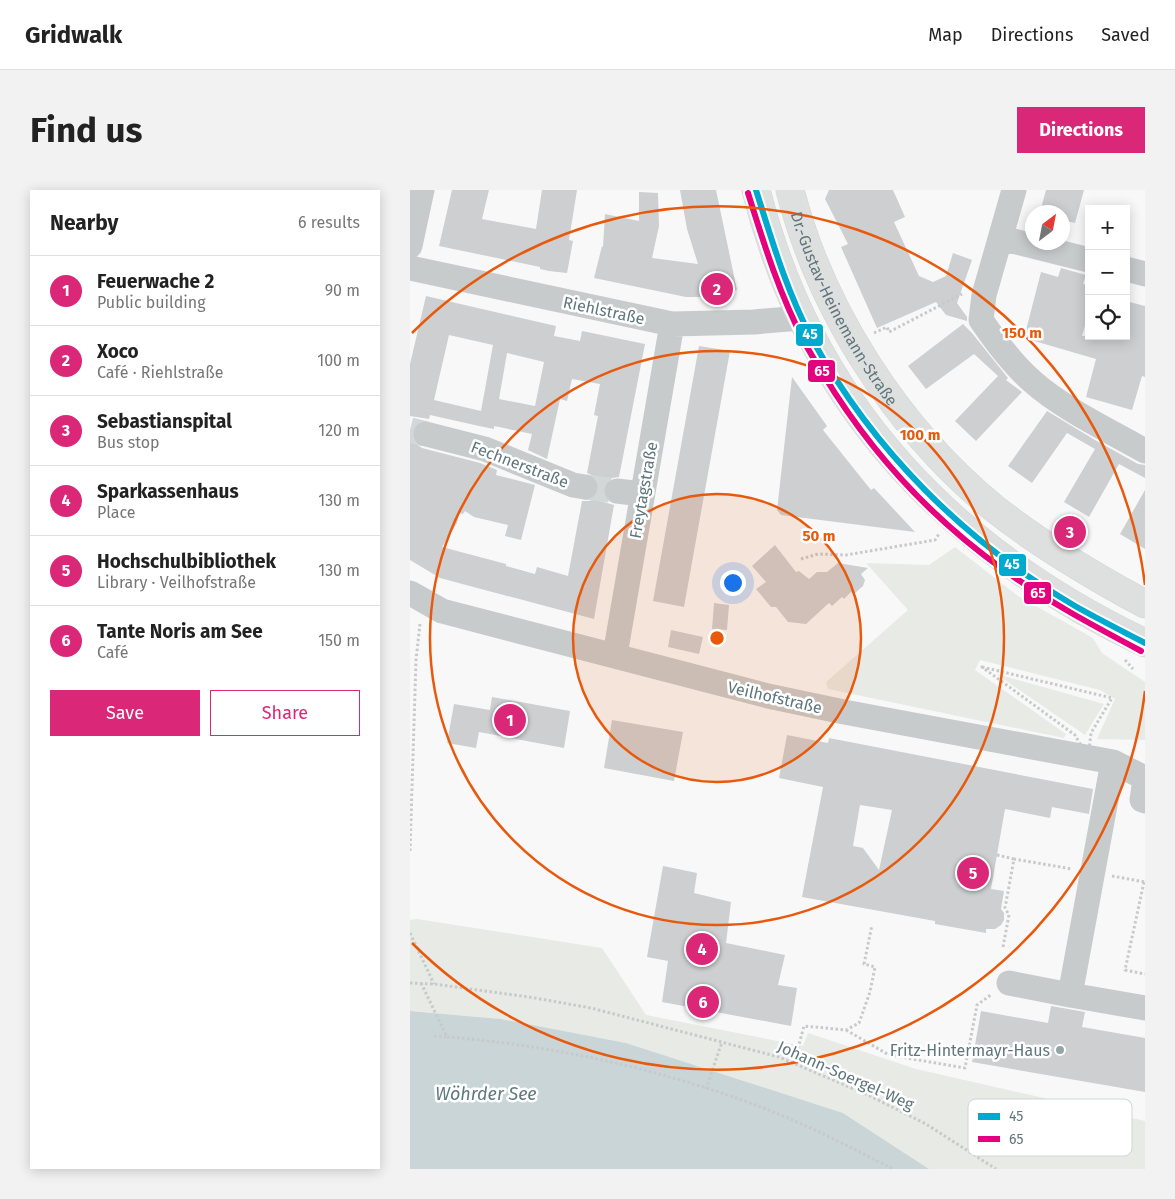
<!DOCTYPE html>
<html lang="en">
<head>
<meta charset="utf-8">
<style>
  :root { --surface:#fff; --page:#f2f2f2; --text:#222; --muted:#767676; --line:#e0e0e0; --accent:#db2777 }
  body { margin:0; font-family:"Fira Sans",sans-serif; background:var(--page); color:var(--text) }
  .controls { position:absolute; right:15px; top:15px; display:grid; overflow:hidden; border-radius:0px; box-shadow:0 2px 12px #0003 }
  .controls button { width:45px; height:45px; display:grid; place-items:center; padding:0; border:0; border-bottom:1px solid var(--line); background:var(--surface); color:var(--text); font:25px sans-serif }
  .compass { position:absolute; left:615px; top:15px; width:45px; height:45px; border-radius:50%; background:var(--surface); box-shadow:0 2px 12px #0003; rotate:32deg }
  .you { position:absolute; left:322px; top:392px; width:18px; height:18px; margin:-12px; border:4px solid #fff; border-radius:50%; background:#1a73e8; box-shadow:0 0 0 8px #1a73e833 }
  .badge { display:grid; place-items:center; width:32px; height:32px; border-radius:50%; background:var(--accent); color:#fff; font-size:16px; font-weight:700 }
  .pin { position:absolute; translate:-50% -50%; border:2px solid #fff; box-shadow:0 1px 5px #0006 }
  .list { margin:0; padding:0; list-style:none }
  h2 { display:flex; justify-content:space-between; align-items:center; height:65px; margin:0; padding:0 20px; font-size:21px }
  h2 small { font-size:16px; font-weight:400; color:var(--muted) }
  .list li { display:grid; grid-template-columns:32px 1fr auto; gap:15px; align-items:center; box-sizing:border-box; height:70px; padding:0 20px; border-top:1px solid var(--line) }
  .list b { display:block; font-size:19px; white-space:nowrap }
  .list p { margin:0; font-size:16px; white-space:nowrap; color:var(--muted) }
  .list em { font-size:16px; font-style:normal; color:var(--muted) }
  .actions { display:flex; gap:10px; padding:15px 20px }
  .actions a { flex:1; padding:11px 0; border:1px solid var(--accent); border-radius:0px; text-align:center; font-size:18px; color:var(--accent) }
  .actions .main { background:var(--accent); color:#fff }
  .icon { flex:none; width:28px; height:28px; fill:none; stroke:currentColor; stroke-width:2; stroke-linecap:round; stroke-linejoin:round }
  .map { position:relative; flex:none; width:735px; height:979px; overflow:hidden; border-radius:0px }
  header { display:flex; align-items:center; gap:30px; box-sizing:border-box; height:70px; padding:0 25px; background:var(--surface); border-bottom:1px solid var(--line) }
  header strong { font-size:24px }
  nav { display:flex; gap:28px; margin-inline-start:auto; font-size:18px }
  .intro { display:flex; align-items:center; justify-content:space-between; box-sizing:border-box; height:120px; padding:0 30px }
  h1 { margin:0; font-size:35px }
  .button { padding:12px 22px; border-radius:0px; background:var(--accent); color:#fff; font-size:18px; font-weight:700 }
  main { display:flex; gap:30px; padding:0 30px }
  aside { flex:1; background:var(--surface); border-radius:0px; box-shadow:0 2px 12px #0003 }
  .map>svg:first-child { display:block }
  .green { fill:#e8eae5 }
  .water { fill:#c9d5d6 }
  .building { fill:#cdcfd0; fill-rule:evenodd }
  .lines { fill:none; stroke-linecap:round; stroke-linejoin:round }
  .minor-tunnel { stroke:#d2d8d9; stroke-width:25; stroke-dasharray:25 12; stroke-linecap:butt }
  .major-casing { stroke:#d3d4d5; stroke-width:29 }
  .path { stroke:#c8c9ca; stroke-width:3; stroke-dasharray:2.5 2.5; stroke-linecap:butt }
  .minor { stroke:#c8cbcc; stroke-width:25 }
  .major { stroke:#dedfdf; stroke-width:28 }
  .bus-1-casing { stroke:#fff; stroke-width:10 }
  .bus-2-casing { stroke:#fff; stroke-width:10 }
  .bus-1 { stroke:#00a9ce; stroke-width:6 }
  .bus-2 { stroke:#e5007d; stroke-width:6 }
  .ring { fill:none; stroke:#e8590c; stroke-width:2.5 }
  .poi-dot { fill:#95a4a7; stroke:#fff; stroke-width:2 }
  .labels { text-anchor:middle; stroke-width:5; stroke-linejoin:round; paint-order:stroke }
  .street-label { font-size:16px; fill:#5f767c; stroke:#fff }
  .poi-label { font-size:16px; fill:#5f767c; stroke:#fff; text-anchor:end }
  .water-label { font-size:18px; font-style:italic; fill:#5f7a7c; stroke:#fff }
  .key { fill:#fff; stroke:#cfd6d8; stroke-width:1 }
  .key-label { font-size:14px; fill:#5f767c }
  .centre { fill:#e8590c; stroke:#fff; stroke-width:2.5 }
  .ring-label { font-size:15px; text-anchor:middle; font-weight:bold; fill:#e8590c; stroke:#fff; stroke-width:5; stroke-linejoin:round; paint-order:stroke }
  .line-badge { stroke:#fff; stroke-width:2 }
  .badge-label { font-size:14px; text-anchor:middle; font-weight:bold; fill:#fff }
</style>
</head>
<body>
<header>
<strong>Gridwalk</strong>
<nav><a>Map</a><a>Directions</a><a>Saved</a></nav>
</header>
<div class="intro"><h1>Find us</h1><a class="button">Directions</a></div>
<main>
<aside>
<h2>Nearby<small>6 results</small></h2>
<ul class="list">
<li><span class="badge">1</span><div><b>Feuerwache 2</b><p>Public building</p></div><em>90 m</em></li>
<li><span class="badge">2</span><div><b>Xoco</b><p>Café · Riehlstraße</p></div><em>100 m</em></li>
<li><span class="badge">3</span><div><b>Sebastianspital</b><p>Bus stop</p></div><em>120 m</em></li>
<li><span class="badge">4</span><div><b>Sparkassenhaus</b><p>Place</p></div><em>130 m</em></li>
<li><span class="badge">5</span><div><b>Hochschulbibliothek</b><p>Library · Veilhofstraße</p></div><em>130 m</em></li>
<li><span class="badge">6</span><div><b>Tante Noris am See</b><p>Café</p></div><em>150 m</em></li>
</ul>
<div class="actions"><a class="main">Save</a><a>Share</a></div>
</aside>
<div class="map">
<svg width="735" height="979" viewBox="0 0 735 979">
  <rect width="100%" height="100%" fill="#f8f8f8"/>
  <!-- green -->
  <path class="green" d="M 545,357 L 608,406 L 683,448 L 692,463 L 735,492 L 735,550 L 687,549 L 705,509 L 690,500 L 570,470 L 565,480 L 656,544 L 654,548 L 418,499 L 416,492 L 498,420 L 456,373 L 519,375 Z
    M 586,484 L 694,514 L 675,545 Z
    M 7,729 L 192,758 L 236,825 L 393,856 L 398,843 L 506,879 L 735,931 L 735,979 L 519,979 L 433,923 L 216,853 L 91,829 L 0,821 L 0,730 Z"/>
  <!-- water -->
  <path class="water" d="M 0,821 L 91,829 L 216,853 L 433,923 L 519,979 L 0,979 Z"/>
  <!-- building -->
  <path class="building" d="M 42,0 L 79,0 L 72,29 L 126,39 L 132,0 L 167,0 L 159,50 L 163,51 L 157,83 L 139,81 L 130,79 L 130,77 L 29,56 Z
    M 270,0 L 306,0 L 327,100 L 296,107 L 276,107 L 184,88 L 192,56 L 193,57 L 195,24 L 229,31 L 229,2 L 248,3 L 249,36 L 242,68 L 288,74 L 277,39 Z
    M 419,0 L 483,0 L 495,27 L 484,32 L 509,86 L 523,92 L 536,86 L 543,63 L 562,70 L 547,113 L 557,127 L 557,131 L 536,125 L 526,112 L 467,138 L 431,57 L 438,54 L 415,9 Z
    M 636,0 L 674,0 L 665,33 L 652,30 L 652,22 L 630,22 Z
    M 651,78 L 676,85 L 673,94 L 679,95 L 679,121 L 672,146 L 716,146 L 716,111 L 735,116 L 735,187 L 732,186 L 722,220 L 676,207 L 686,169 L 614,148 L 631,82 L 648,87 Z
    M 16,106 L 146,136 L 144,146 L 170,151 L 172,141 L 235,154 L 209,287 L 202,288 L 196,292 L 193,299 L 193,305 L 188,302 L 189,292 L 184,286 L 177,283 L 188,226 L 184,225 L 190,194 L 162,189 L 157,211 L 150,209 L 137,269 L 118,260 L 122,244 L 84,236 L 84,239 L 69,236 L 20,225 L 19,229 L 0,226 L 0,174 ZM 39,145 L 83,155 L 71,221 L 24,210 ZM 97,163 L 134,172 L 125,216 L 89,209 Z
    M 553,134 L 562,143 L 598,188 L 596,190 L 612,202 L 566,251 L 545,231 L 588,186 L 564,164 L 516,199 L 498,176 Z
    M 289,156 L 320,161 L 274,417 L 243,411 Z
    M 382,187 L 417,236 L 413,240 L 461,300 L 464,298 L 505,342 L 371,325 L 367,320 Z
    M 637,221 L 685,250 L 728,274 L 735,275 L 735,288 L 709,274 L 679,327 L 654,312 L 685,259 L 657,243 L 622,293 L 598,276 Z
    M 0,249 L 12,258 L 70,273 L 87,280 L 86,285 L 125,295 L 111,350 L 95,346 L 98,335 L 64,327 L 55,321 L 53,324 L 49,323 L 47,333 L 32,357 L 96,374 L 96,376 L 125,384 L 127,377 L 158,386 L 172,311 L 180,311 L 183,309 L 204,315 L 184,429 L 30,388 L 0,370 Z
    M 735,300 L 735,359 L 710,344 Z
    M 365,355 L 386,382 L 389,381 L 399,389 L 407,382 L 417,382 L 428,373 L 458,378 L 451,384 L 455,390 L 453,396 L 444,404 L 441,402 L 434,409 L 432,407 L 422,416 L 419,413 L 396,434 L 378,432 L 366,417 L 361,417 L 346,399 L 356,392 L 342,376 Z
    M 304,413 L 319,415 L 317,440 L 302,439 Z
    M 261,440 L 293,447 L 289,464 L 258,457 Z
    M 82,507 L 160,521 L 154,558 L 69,542 L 66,558 L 37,553 L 44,514 L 80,520 Z
    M 202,530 L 273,542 L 264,591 L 194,578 Z
    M 377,545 L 418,553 L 419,548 L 683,599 L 679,624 L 642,617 L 640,628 L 595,619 L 581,699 L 594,701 L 591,719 L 594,723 L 594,730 L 591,735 L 585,739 L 576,739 L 576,743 L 525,734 L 525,731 L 392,707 L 413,597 L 369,588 ZM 450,615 L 482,620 L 469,680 L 453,658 L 443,656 Z
    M 253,676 L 287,683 L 284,703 L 321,712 L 316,753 L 375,765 L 368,795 L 387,798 L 381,836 L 252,812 L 258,771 L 237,767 Z
    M 641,816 L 675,822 L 672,837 L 735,848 L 735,902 L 562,872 L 571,821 L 638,833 Z"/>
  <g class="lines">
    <!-- minor-tunnel -->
    <path class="minor-tunnel" d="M 0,240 L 16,244
      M 175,297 L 207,301"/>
    <defs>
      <g id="major">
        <path d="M 346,0 C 400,214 538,359 735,453"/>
        <path id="s1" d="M 380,0 C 411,121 488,240 585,319 C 632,356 683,386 735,414"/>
      </g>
    </defs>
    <!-- major casing -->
    <use href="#major" class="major-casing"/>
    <!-- path -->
    <path class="path" d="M 464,143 L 477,137 L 479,142 L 552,104
      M 391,369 L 408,364 L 436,365 L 525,350 L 529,344
      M 715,470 L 723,479
      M 572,477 L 702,508 L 681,543 L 678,568 L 665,545 Z
      M 0,661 L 6,470 L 10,434
      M 587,665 L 604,669
      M 702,686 L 735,692
      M 734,692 L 715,780 L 735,784
      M 0,743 L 24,794
      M 593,757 L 599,725 L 595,718 L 604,669 L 662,679
      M 0,793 L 24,794 L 119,807 L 181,818 L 369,867 L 458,905 L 516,934 L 586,979
      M 11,793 L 37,847 C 150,856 265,882 371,925 C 409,941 446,960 483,979
      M 436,840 L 479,865 L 555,878 L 567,815 L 582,804
      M 24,846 L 36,847
      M 384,873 L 394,836 L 436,840 L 449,833 L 460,802 L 465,777 L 454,774 L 462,735
      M 296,899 L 312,852"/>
    <!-- minor -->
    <path class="minor" d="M 604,0 L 574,105 L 571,130 C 586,152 602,174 623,192 C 652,218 700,241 735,261
      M 591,48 L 679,70
      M 0,56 L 12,0
      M 0,78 L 262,134 L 344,132 L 391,128
      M 716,79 L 735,84
      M 16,244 L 75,259 L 163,295 L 175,297
      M 207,301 L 232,304
      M 0,403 L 32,421 L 358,506 L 434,522 L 703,572 L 735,588
      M 205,465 L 262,134
      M 735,589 L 732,610 L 735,611
      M 599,793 L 660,805 L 703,572
      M 660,805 L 735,818"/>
    <!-- major -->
    <use href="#major" class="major"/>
    <defs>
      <path id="bus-1" d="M 346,0 C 362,51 377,102 402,149 C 463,260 555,352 665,416 C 688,429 712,441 735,453"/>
      <path id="bus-2" d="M 338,3 C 354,54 369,103 394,151 C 399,162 407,173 413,184 C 459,260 521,328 594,380 C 637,411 684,436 731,461"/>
    </defs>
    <!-- bus-1 casing -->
    <use href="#bus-1" class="bus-1-casing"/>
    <!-- bus-2 casing -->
    <use href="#bus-2" class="bus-2-casing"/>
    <!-- bus-1 -->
    <use href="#bus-1" class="bus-1"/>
    <!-- bus-2 -->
    <use href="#bus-2" class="bus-2"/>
  </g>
  <!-- distance rings -->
  <circle cx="307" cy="448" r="144" fill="#e8590c" fill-opacity=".12"/>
  <g class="ring">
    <circle cx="307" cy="448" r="144"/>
    <circle cx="307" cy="448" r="287"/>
    <path d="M735 501A431 431 0 0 1 2 753M2 143A431 431 0 0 1 735 395"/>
  </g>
  <!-- markers -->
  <circle class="poi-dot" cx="650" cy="860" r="5"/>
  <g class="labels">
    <!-- street labels -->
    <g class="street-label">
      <text dy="6" stroke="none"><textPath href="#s1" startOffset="131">Dr.-Gustav-Heinemann-Straße</textPath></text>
      <text transform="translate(194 120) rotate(12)" y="6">Riehlstraße</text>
      <text transform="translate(110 274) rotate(21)" y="6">Fechnerstraße</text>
      <text transform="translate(233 300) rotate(-80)" y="6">Freytagstraße</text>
      <text transform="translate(365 507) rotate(13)" y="6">Veilhofstraße</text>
      <text transform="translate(436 885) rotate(24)" y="6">Johann-Soergel-Weg</text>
    </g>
    <!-- poi labels -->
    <g class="poi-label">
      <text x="640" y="866">Fritz-Hintermayr-Haus</text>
    </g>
    <!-- water labels -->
    <g class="water-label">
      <text x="76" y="910">Wöhrder See</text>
    </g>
  </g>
  <!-- legend -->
  <rect x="558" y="909" width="164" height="57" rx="8" class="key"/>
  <rect x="568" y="923" width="22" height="7" fill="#00a9ce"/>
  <rect x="568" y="946" width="22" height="6" fill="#e5007d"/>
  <g class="key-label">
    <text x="599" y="931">45</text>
    <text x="599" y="954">65</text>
  </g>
  <circle cx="307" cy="448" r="8" class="centre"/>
  <g class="ring-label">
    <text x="612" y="148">150 m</text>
    <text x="510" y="250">100 m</text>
    <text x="409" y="351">50 m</text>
  </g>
  <g class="line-badge">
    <rect x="385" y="133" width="29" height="24" rx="5" fill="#00a9ce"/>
    <rect x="397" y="169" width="29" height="24" rx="5" fill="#e5007d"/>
    <rect x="588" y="363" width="29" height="24" rx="5" fill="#00a9ce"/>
    <rect x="613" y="391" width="29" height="24" rx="5" fill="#e5007d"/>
  </g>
  <g class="badge-label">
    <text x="400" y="149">45</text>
    <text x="412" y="186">65</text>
    <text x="602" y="379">45</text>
    <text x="628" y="408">65</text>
  </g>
</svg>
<div class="controls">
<button>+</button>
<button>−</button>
<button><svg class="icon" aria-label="locate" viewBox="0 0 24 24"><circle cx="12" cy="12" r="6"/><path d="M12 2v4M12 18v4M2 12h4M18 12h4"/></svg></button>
</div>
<svg class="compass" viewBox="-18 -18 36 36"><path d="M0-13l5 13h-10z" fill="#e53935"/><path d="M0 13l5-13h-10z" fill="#767676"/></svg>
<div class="you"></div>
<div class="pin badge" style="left:100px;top:530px">1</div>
<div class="pin badge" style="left:307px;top:99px">2</div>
<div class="pin badge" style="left:660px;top:342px">3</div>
<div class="pin badge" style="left:292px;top:759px">4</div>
<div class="pin badge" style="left:563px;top:683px">5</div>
<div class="pin badge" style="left:293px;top:812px">6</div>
</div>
</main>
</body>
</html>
